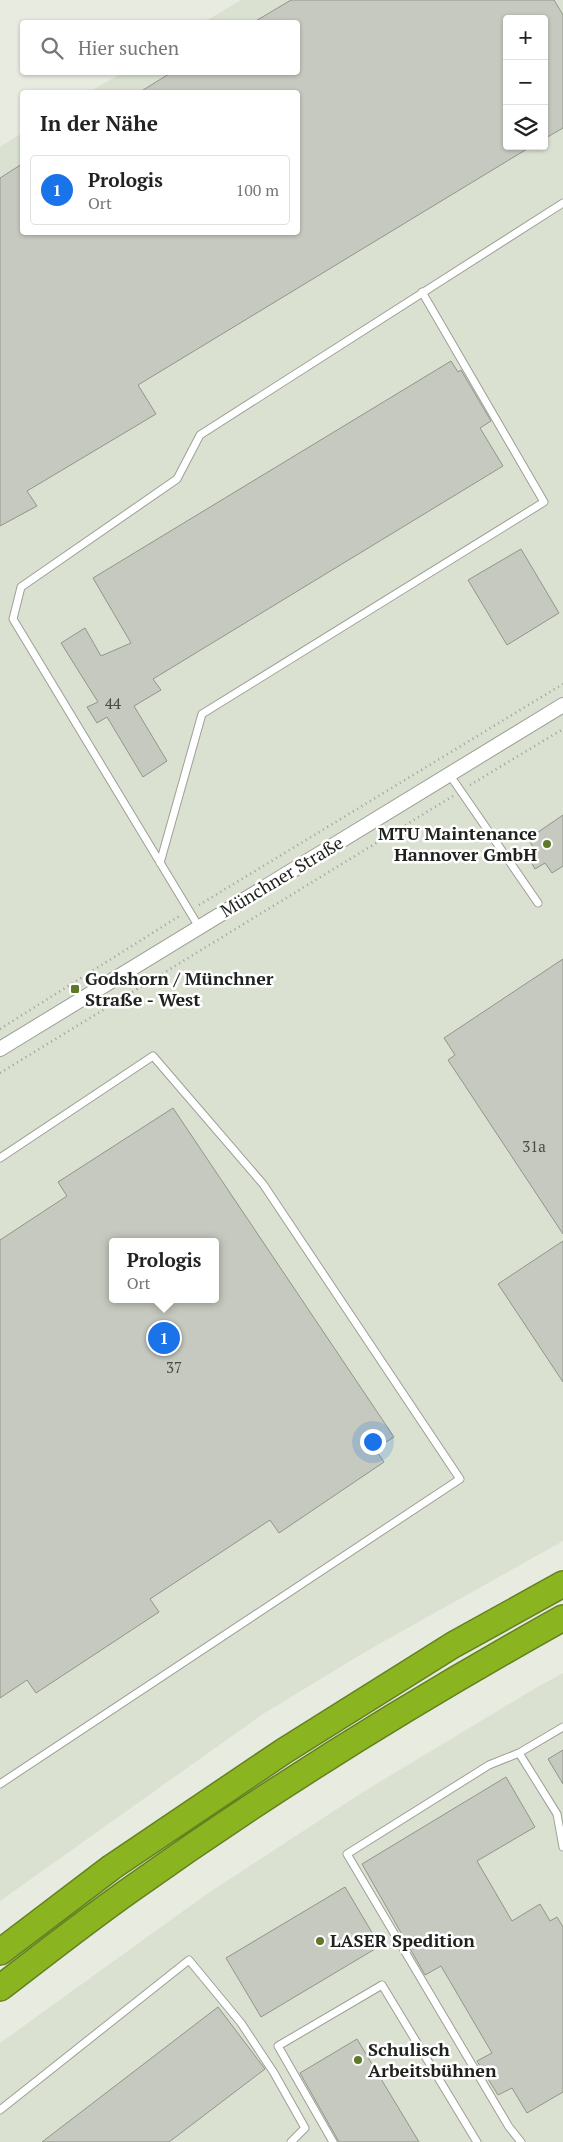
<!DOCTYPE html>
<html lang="de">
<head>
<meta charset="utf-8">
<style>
  :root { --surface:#fff; --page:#f6f6f6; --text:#222; --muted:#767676; --line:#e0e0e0; --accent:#1a73e8 }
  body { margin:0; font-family:"PT Serif",serif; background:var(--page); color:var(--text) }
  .controls { position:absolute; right:15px; top:15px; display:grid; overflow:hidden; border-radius:5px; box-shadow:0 1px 4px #0004 }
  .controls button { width:45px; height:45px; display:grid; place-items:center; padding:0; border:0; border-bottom:1px solid var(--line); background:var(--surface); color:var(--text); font:25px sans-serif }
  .you { position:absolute; left:372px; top:1441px; width:18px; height:18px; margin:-12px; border:4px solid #fff; border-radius:50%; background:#1a73e8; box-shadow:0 0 0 8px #1a73e833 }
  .badge { display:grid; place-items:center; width:32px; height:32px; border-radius:50%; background:var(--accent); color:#fff; font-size:16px; font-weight:700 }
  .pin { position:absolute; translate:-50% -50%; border:2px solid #fff; box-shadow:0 1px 5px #0006 }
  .popup { position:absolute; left:109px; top:1238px; width:110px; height:65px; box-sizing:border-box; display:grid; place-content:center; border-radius:5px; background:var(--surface); filter:drop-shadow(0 1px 4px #0005); font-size:16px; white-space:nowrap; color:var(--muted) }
  .popup b { font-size:19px; color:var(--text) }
  .popup::after { content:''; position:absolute; left:50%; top:100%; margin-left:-10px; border:10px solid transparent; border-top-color:var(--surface) }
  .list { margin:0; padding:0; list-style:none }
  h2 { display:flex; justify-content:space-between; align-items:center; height:65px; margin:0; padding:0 20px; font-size:21px }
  h2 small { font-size:16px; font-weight:400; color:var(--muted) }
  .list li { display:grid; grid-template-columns:32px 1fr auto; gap:15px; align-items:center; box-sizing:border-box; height:70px; margin:0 10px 10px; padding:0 10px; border:1px solid var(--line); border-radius:5px }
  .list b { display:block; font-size:19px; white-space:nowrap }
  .list p { margin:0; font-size:16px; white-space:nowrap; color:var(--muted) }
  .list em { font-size:16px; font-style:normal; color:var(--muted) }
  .icon { flex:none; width:28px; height:28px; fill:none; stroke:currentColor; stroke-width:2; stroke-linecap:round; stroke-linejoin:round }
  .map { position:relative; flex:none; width:563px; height:2142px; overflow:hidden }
  .search { position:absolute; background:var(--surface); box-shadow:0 1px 4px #0004; left:20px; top:20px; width:280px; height:55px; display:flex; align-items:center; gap:12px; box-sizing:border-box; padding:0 18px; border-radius:5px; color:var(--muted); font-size:19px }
  .panel { position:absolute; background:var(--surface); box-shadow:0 1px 4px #0004; left:20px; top:90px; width:280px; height:145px; border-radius:5px }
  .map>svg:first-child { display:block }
  .built { fill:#dae1d0; fill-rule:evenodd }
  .building { fill:#c5c9bf; stroke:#91958b; fill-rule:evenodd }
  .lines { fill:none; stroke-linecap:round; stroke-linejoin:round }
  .service-casing { stroke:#9ca096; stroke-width:9 }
  .minor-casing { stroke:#9ca096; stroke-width:16 }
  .motorway-casing { stroke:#65811f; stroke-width:28 }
  .path { stroke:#9c9f97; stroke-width:2.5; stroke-dasharray:1 4; stroke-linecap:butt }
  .service { stroke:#fff; stroke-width:7 }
  .minor { stroke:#fff; stroke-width:14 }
  .motorway { stroke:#8ab420; stroke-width:25 }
  .poi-dot { fill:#5f782b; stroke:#fff; stroke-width:2 }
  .labels { text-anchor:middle; stroke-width:5; stroke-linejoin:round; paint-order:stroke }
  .number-label { font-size:15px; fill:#484b46 }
  .poi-label { font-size:18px; font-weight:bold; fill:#1f211d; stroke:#fff; text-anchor:start }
  .street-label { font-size:18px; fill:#1f211d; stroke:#fff }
</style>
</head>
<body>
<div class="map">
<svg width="563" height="2142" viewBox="0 0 563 2142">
  <rect width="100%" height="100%" fill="#e7ebe0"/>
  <!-- built -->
  <path class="built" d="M 241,0 L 563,0 L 563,1541 L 365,1652 L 263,1714 L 0,1901 L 0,147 L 22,133 L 22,232 L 298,232 L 298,92 L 89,92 L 122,73 L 298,72 L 298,22 L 204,22 ZM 507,19 L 544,19 L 544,146 L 507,146 ZM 113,1242 L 215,1242 L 215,1299 L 113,1299 Z
    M 563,1673 L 563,2142 L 0,2142 L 0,2043 L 207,1894 L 363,1792 L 534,1689 Z"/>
  <!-- building -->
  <path class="building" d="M 291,0 L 554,0 L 563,15 L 563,128 L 544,139 L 544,19 L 507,19 L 507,146 L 532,146 L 138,385 L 156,414 L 27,491 L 37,506 L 0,526 L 0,178 L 22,164 L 22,232 L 298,232 L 298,92 L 140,92 L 172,72 L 298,72 L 298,22 L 254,22 Z
    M 451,361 L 458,372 L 461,370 L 491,421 L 480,428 L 503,466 L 153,679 L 161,690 L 134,706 L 167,761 L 143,777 L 107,717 L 97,723 L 87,707 L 98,702 L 61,643 L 85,628 L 101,656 L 131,643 L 93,578 Z
    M 521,549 L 559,613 L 507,645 L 468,580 Z
    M 563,815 L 563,866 L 552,873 L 545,863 L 535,869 L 527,855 L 535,850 L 528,839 Z
    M 563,959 L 563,1234 L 448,1060 L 455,1055 L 444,1038 Z
    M 173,1108 L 394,1437 L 375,1449 L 384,1462 L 279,1533 L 270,1520 L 150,1599 L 159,1612 L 36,1693 L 27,1680 L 0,1698 L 0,1240 L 67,1196 L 58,1182 ZM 113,1242 L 215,1242 L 215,1299 L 113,1299 Z
    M 563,1241 L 563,1382 L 498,1284 Z
    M 563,1750 L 563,1784 L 548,1759 Z
    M 506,1777 L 535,1827 L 477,1861 L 512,1921 L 540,1904 L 550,1921 L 557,1917 L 563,1927 L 563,2092 L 527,2113 L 512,2088 L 498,2095 L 477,2061 L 492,2053 L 441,1966 L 425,1975 L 362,1864 Z
    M 345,1887 L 380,1946 L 261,2017 L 226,1958 Z
    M 218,2007 L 265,2069 L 169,2142 L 42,2142 Z
    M 357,2039 L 419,2142 L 339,2142 L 300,2073 Z"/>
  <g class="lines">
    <defs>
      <path id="service" d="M 449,774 L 538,903
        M 160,863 L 202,714 L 544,502 L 422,292
        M 199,927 L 13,619 L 21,587 L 177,479 L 200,435 L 563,203
        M 0,1158 L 153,1056 L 263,1184 L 460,1479 L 0,1784
        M 563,1727 L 519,1753 L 557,1814 L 563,1847
        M 519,1753 L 489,1765 L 347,1854 L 509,2127 L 521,2142
        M 0,2110 L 189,1960 L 241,2023 L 274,2073 L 305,2128 L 291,2142
        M 333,2142 L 278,2046 L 382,1985 L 477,2142"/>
      <path id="minor" d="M 0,1049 L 563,705"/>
      <path id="motorway" d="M 0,1952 L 112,1867 L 284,1751 L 453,1645 L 563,1584
        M 0,1988 C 43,1955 86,1921 130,1890 C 269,1791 414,1701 563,1618"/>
    </defs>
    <!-- service casing -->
    <use href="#service" class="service-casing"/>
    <!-- minor casing -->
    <use href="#minor" class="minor-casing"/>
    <!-- motorway casing -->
    <use href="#motorway" class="motorway-casing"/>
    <!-- path -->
    <path class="path" d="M 470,785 L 563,729
      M 199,905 L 563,684
      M 0,1029 L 181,915
      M 0,1073 L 453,796"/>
    <!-- service -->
    <use href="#service" class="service"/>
    <!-- minor -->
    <use href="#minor" class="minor"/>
    <!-- motorway -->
    <use href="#motorway" class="motorway"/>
  </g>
  <!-- markers -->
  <g class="poi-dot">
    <circle cx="547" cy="844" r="5"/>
    <rect x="70" y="984" width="10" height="10" rx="2.5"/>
    <circle cx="320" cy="1941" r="5"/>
    <circle cx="358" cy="2060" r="5"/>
  </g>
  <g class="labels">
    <!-- number labels -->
    <g class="number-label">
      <text x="113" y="709">44</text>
      <text x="534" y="1152">31a</text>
      <text x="174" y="1373">37</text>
    </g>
    <!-- poi labels -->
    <g class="poi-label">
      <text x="537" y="840" text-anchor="end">MTU Maintenance<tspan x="537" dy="21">Hannover GmbH</tspan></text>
      <text x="85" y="985">Godshorn / Münchner<tspan x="85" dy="21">Straße - West</tspan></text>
      <text x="330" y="1947">LASER Spedition</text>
      <text x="368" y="2056">Schulisch<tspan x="368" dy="21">Arbeitsbühnen</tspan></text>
    </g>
    <!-- street labels -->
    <g class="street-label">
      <text transform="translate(282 877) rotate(-31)" y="6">Münchner Straße</text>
    </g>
  </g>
</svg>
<div class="controls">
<button>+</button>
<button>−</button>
<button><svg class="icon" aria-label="layers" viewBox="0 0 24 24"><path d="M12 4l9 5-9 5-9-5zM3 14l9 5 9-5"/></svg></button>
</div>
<div class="you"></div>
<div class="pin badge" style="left:164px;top:1338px">1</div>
<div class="popup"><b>Prologis</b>Ort</div>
<div class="search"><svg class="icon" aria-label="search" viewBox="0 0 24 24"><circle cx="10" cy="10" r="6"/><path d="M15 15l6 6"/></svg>Hier suchen</div>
<section class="panel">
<h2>In der Nähe<small></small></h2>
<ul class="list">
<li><span class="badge">1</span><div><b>Prologis</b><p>Ort</p></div><em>100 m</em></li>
</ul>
</section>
</div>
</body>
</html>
